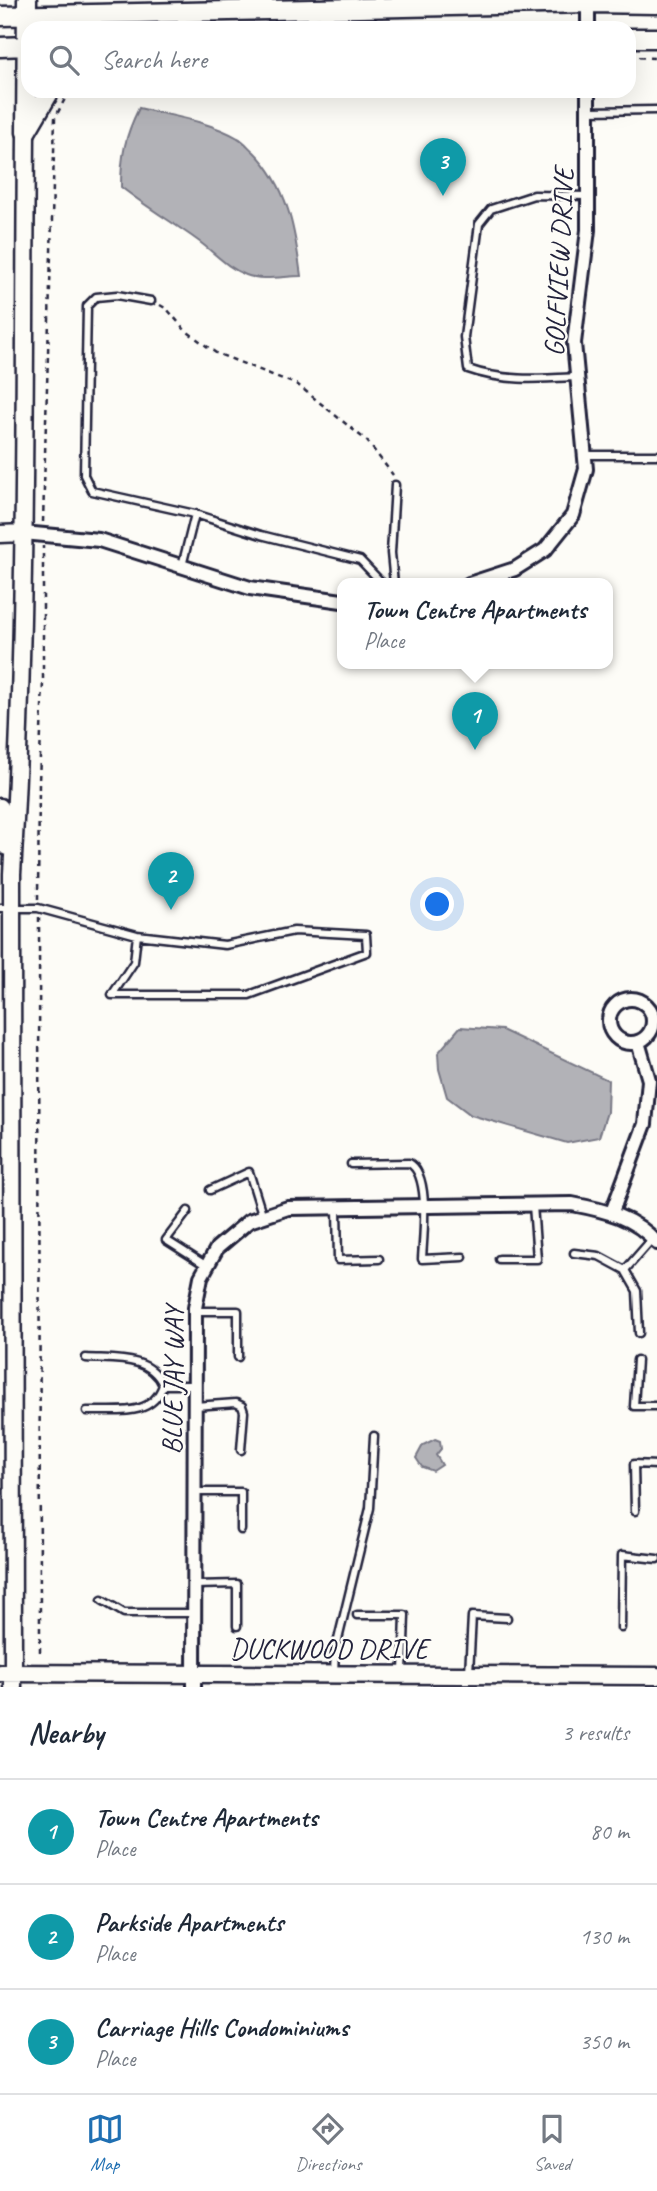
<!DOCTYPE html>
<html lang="en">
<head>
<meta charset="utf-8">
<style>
  :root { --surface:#fff; --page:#f2f2f3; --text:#1f2937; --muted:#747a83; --line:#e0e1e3; --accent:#1f6fb2 }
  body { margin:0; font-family:Caveat,sans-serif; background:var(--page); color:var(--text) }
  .you { position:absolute; left:438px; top:905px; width:24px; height:24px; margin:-18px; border:5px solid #fff; border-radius:50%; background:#1a73e8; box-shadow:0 0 0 10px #1a73e833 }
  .badge { display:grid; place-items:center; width:46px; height:46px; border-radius:50%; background:var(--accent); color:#fff; font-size:23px; font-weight:700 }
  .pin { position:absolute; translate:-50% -58px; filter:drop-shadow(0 2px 4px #0008) }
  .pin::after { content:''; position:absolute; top:37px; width:24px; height:21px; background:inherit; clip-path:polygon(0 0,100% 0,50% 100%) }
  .popup { position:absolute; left:337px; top:578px; width:276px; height:91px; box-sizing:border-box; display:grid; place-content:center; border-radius:14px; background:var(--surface); filter:drop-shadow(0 2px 5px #0005); font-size:23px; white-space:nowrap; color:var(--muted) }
  .popup b { font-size:26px; color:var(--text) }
  .popup::after { content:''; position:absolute; left:50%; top:100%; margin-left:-14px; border:14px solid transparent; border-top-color:var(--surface) }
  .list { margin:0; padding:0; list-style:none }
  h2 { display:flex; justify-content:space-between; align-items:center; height:91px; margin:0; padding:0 28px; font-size:30px }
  h2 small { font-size:23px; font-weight:400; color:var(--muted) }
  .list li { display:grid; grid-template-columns:46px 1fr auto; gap:21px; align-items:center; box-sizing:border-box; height:105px; padding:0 28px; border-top:2px solid var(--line) }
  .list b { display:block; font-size:26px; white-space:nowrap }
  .list p { margin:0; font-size:23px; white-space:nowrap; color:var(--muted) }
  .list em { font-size:23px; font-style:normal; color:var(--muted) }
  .icon { flex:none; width:38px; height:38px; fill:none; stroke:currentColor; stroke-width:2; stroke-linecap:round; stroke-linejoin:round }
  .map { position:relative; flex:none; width:657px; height:1687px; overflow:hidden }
  .search { position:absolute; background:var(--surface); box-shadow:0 7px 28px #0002; left:21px; right:21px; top:21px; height:77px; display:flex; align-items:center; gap:18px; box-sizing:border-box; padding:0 24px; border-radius:21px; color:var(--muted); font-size:26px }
  .sheet { height:406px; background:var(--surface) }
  nav { display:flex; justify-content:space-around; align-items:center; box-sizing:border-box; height:98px; border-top:2px solid var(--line); background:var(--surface); font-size:19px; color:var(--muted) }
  nav a { display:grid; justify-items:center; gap:4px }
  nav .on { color:var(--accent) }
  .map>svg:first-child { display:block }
  .water { fill:#b2b2b7; stroke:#787885; stroke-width:2 }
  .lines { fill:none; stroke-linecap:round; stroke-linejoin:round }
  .service-casing { stroke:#22223b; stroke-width:11 }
  .minor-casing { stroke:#22223b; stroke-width:18 }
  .tertiary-casing { stroke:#22223b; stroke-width:21 }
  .secondary-casing { stroke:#22223b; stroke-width:23 }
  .path { stroke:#22223b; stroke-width:2.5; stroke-dasharray:5 5; stroke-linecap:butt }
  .service { stroke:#fdfcf7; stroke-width:6 }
  .minor { stroke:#fdfcf7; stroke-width:12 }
  .tertiary { stroke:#fdfcf7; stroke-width:16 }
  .secondary { stroke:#fdfcf7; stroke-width:18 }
  .labels { text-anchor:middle; stroke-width:5; stroke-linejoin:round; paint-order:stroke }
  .street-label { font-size:28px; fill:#22223b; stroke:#fdfcf7 }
</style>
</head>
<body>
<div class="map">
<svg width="657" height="1687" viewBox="0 0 657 1687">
  <rect width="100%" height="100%" fill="#fdfcf7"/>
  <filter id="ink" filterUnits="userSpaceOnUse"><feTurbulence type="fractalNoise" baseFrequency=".0143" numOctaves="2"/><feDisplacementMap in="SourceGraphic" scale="14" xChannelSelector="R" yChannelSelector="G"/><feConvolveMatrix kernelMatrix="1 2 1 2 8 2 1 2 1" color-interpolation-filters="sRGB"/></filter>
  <g filter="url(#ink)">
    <!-- water -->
    <path class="water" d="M 139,108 C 171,116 209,121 238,138 C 244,141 249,148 254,152 C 288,186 295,230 301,276 C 285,276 261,281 246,275 C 227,268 214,252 197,240 C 172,222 145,206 121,187 C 121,156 125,136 139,108 Z
      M 460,1027 L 502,1030 L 608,1080 L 607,1112 L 599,1137 L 567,1143 L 471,1115 L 447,1097 L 439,1069 L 438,1053 Z
      M 435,1439 L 440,1441 L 441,1449 L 436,1455 L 442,1465 L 433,1471 L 422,1467 L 416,1458 L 423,1445 Z"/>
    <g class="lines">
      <defs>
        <path id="service" d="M 588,111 L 657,110
          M 151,301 L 117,295 L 96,297 L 87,306 L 84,475 L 92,491 L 195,514 L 182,566
          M 577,377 C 540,379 504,382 468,369 L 464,337 L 479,224 L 491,209 L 534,195 L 588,196
          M 585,455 L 657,455
          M 195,514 L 261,535 L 360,560 L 383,584
          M 394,584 L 391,553 L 395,485
          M 0,908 L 38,908 L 137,935 L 225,945 L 294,931 L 366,935 L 367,952 L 249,995 L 112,995 L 134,962 L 137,935
          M 653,1019 L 657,1018
          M 351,1164 L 409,1163 C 431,1174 423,1237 422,1259 L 463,1257
          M 210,1190 L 249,1172 L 263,1217
          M 337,1208 L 338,1260 L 379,1259
          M 188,1211 L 166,1240 L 207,1266
          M 574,1253 L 599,1256 L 625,1270
          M 499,1259 L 537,1259 L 533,1205
          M 195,1311 L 238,1311 L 238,1357
          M 639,1333 L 637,1291 L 625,1270 L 653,1238
          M 86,1358 C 114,1360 150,1355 163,1385
          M 637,1360 L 634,1406 L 657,1406
          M 195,1406 L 236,1403 L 242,1406 L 244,1412 L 241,1450
          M 87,1411 C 116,1410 152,1418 163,1385 L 195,1385
          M 194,1492 L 241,1492 L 241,1530
          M 635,1511 L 634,1464 L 657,1465
          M 194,1585 L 237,1584 L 237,1626
          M 102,1600 L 124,1613 L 194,1613
          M 357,1615 L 405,1615 L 403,1672
          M 621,1628 L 622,1555 L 657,1559
          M 334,1672 L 335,1652 L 370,1508 L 374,1436
          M 469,1673 L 472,1616 L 507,1618"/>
        <path id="minor" d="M 588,28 L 588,0
          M 23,533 L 99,540 L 250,588 L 342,601
          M 469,584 L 515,569 L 545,550 L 573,515 L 586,469 L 574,343 L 588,230 L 588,91
          M609 1021a22 22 0 1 1 44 0a22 22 0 1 1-44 0Z
          M 612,1212 L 645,1124 L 649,1080 L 638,1042
          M 194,1687 L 195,1308 L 201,1277 L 217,1248 L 249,1221 L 288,1208 L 572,1204 C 604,1210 635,1217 657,1243"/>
        <path id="tertiary" d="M 0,534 L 23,533
          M 0,807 L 7,847
          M 0,1673 L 657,1676
          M 13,1687 L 12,874 C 27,627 24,379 26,132"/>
        <path id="secondary" d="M 0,16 L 588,3 L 657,4
          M 629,38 L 657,38
          M 0,47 L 28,46
          M 26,132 L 27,0
          M 26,132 L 50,91"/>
      </defs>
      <!-- service casing -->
      <use href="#service" class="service-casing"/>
      <!-- minor casing -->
      <use href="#minor" class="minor-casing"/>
      <!-- tertiary casing -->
      <use href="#tertiary" class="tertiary-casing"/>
      <!-- secondary casing -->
      <use href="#secondary" class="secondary-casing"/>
      <!-- path -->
      <path class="path" d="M 629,57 L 657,58
        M 160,305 L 167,309 L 185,330 L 216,353 L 298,385 L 367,441 L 393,475
        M 43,522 L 55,118 L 69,91
        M 38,899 L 39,782 L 43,682 L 43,546
        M 39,917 L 40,1652"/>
      <!-- service -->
      <use href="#service" class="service"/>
      <!-- minor -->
      <use href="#minor" class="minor"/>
      <!-- tertiary -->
      <use href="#tertiary" class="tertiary"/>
      <!-- secondary -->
      <use href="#secondary" class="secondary"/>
    </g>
  </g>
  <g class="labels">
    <!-- street labels -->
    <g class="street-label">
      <text transform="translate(558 262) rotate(-87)" y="10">GOLFVIEW DRIVE</text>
      <text transform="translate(172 1380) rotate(-89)" y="10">BLUE JAY WAY</text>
      <text x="329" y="1658">DUCKWOOD DRIVE</text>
    </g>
  </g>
</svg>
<div class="you"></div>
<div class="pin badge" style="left:475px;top:750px;background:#0f9aa8">1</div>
<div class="popup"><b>Town Centre Apartments</b>Place</div>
<div class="pin badge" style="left:171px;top:910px;background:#0f9aa8">2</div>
<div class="pin badge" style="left:443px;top:196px;background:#0f9aa8">3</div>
<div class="search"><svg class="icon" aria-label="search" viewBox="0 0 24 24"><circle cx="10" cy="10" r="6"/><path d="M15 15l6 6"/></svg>Search here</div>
</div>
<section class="sheet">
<h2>Nearby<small>3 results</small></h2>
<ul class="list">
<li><span class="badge" style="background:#0f9aa8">1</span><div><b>Town Centre Apartments</b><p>Place</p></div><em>80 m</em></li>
<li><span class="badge" style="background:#0f9aa8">2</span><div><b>Parkside Apartments</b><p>Place</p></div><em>130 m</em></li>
<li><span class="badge" style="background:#0f9aa8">3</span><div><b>Carriage Hills Condominiums</b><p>Place</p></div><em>350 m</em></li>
</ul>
</section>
<nav>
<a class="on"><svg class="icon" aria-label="map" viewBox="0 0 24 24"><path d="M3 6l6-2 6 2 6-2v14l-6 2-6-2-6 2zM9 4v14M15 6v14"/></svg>Map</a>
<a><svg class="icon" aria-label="directions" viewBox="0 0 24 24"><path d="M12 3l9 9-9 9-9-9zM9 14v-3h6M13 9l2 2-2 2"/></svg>Directions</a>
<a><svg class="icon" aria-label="saved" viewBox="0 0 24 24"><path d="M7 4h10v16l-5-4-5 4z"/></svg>Saved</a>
</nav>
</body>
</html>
